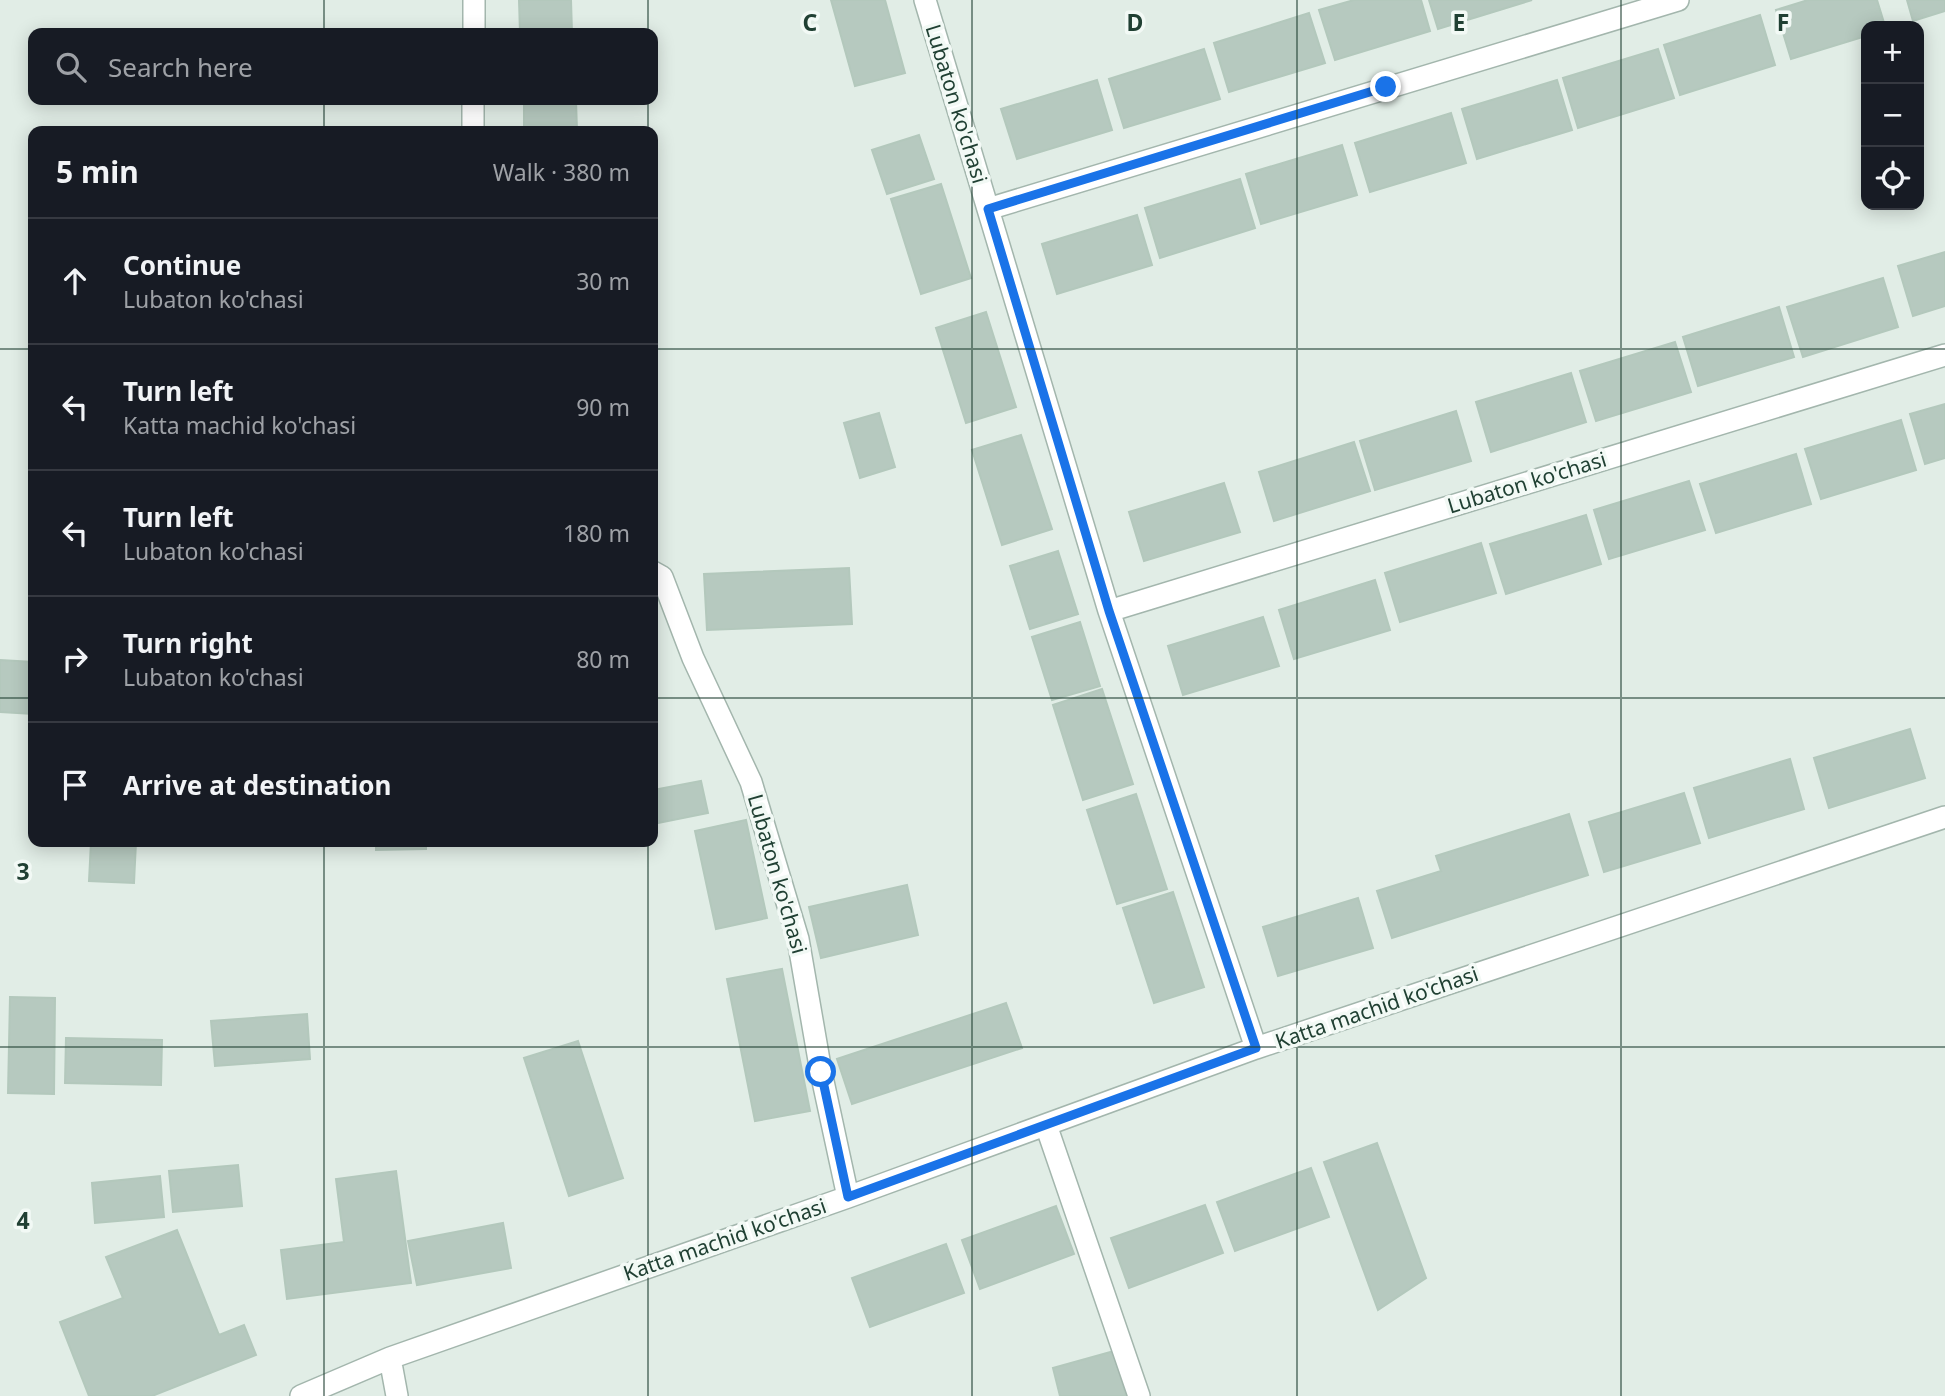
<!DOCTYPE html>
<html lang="en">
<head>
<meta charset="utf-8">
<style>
  :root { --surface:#171b24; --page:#242831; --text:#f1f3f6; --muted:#9ea1a6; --line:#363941 }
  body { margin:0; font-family:"Noto Sans",sans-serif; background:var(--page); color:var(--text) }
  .controls { position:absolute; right:21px; top:21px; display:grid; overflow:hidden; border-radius:14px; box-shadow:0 4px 18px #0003 }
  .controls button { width:63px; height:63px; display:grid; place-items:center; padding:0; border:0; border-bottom:2px solid var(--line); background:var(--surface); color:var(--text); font:35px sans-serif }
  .stop { position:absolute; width:21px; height:21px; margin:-16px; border:5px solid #1a73e8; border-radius:50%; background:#fff }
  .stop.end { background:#1a73e8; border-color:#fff; box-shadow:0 2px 7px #0008 }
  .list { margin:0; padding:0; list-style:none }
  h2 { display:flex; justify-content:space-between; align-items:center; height:91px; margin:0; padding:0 28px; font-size:30px }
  h2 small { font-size:23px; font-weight:400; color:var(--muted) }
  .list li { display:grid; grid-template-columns:46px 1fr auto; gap:21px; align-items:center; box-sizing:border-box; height:126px; padding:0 28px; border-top:2px solid var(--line) }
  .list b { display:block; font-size:26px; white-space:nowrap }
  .list p { margin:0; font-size:23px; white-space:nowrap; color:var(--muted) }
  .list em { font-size:23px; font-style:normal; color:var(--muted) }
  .icon { flex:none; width:38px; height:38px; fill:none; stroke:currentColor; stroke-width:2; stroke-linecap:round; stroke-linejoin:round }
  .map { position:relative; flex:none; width:1945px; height:1396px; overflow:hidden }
  .search { position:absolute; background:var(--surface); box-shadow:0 4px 18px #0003; left:28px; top:28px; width:630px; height:77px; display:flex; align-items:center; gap:18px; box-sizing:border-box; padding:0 24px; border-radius:14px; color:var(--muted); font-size:26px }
  .panel { position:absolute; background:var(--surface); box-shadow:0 4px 18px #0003; left:28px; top:126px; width:630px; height:721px; border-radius:14px }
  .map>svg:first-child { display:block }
  .building { fill:#b6c9bf; stroke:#b3c8bc; stroke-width:2 }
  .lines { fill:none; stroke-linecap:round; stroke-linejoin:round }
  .street-casing { stroke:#a3b6ad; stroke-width:24 }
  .street { stroke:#fff; stroke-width:21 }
  .route { stroke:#1a73e8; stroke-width:9 }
  .grid { fill:none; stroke:#204033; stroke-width:2; stroke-opacity:0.55 }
  .labels { text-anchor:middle; stroke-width:7; stroke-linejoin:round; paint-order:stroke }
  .street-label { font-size:21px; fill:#204033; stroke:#f2f9f5 }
  .grid-label { font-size:23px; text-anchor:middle; font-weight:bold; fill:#204033; stroke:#f2f9f5; stroke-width:7; stroke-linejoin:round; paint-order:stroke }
</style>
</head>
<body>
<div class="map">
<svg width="1945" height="1396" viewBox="0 0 1945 1396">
  <rect width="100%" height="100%" fill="#e1ede6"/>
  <!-- building -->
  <path class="building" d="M 519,0 L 571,0 L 572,33 L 520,33 Z
    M 831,0 L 885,0 L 905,73 L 855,86 Z
    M 1354,0 L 1421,0 L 1430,31 L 1335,60 L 1319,10 Z
    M 1429,0 L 1532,0 L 1438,29 Z
    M 1808,0 L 1877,0 L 1885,26 L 1866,26 L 1866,36 L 1791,59 L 1776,10 Z
    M 1907,0 L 1945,0 L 1945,11 L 1913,21 Z
    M 1309,13 L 1325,63 L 1229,92 L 1214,43 Z
    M 1760,15 L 1775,65 L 1680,95 L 1664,45 Z
    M 1204,49 L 1220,99 L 1124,128 L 1109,79 Z
    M 1658,49 L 1674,98 L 1578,128 L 1563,78 Z
    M 1097,80 L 1112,130 L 1017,159 L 1001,109 Z
    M 1557,80 L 1572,130 L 1477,159 L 1462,109 Z
    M 524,100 L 576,100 L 577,131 L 524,131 Z
    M 1451,113 L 1466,163 L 1370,192 L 1355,143 Z
    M 919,135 L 934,179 L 887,194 L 872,150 Z
    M 1342,145 L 1357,195 L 1261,224 L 1246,174 Z
    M 1240,179 L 1255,228 L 1160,258 L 1145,208 Z
    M 941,184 L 971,278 L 921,294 L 891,199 Z
    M 1137,215 L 1152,265 L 1057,294 L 1042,244 Z
    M 1945,252 L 1945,306 L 1913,316 L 1898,266 Z
    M 1883,278 L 1898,327 L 1803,357 L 1787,307 Z
    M 1779,307 L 1794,357 L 1698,386 L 1683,337 Z
    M 986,312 L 1016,407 L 966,423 L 936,328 Z
    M 1675,342 L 1691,392 L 1596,421 L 1580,371 Z
    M 1571,373 L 1586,422 L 1491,452 L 1476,402 Z
    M 1945,404 L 1945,458 L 1925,464 L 1910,414 Z
    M 1456,411 L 1471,461 L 1375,490 L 1360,441 Z
    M 879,413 L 895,467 L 860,478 L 844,423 Z
    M 1901,420 L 1916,470 L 1821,499 L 1805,449 Z
    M 1021,435 L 1052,529 L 1002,545 L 972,450 Z
    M 1354,442 L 1370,491 L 1274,521 L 1259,472 Z
    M 1796,454 L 1811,504 L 1716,533 L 1700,484 Z
    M 1689,481 L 1705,530 L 1609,559 L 1594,510 Z
    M 1224,483 L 1240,532 L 1144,561 L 1129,512 Z
    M 1586,515 L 1601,564 L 1506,594 L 1490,544 Z
    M 1481,543 L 1496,593 L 1400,622 L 1385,573 Z
    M 1058,551 L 1078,614 L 1030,629 L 1010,566 Z
    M 849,568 L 852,624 L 707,630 L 704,574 Z
    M 1375,580 L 1390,630 L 1294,659 L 1279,610 Z
    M 1263,617 L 1279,666 L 1183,695 L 1168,646 Z
    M 1080,622 L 1100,686 L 1052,700 L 1032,637 Z
    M 0,660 L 33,662 L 33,714 L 0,712 Z
    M 1102,689 L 1133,784 L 1083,800 L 1053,705 Z
    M 1910,729 L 1925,778 L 1829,808 L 1814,758 Z
    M 1790,759 L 1804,809 L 1709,838 L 1694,788 Z
    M 701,781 L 708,813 L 653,824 L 653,790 Z
    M 1684,793 L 1700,843 L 1604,872 L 1589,822 Z
    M 1136,794 L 1167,889 L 1117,904 L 1087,810 Z
    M 1569,814 L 1588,875 L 1392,938 L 1377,891 L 1441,871 L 1436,856 Z
    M 746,820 L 767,918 L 716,929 L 695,831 Z
    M 91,842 L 136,842 L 134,883 L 89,881 Z
    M 376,842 L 426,842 L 426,849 L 376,850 Z
    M 907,885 L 918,935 L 821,958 L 809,907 Z
    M 1173,892 L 1204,987 L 1154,1003 L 1123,908 Z
    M 1358,898 L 1373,948 L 1278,976 L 1263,927 Z
    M 782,969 L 810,1111 L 755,1121 L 727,979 Z
    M 10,997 L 55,998 L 54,1094 L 8,1093 Z
    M 1006,1003 L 1022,1048 L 852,1104 L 837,1059 Z
    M 307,1014 L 310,1059 L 215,1066 L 211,1021 Z
    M 66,1038 L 162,1040 L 161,1085 L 65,1083 Z
    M 578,1041 L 623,1178 L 569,1196 L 524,1058 Z
    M 1377,1143 L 1426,1278 L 1378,1310 L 1324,1162 Z
    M 238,1165 L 242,1206 L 173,1212 L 169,1171 Z
    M 1311,1168 L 1329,1217 L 1235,1251 L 1217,1202 Z
    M 396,1171 L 411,1283 L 287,1299 L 281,1250 L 344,1242 L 336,1179 Z
    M 160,1176 L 164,1217 L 95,1223 L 92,1183 Z
    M 1205,1205 L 1223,1253 L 1129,1288 L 1111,1238 Z
    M 1056,1206 L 1074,1254 L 980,1289 L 962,1240 Z
    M 503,1223 L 511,1268 L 417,1285 L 408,1241 Z
    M 177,1230 L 219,1335 L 244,1325 L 256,1355 L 152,1396 L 89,1396 L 60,1322 L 123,1298 L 106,1257 Z
    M 946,1244 L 964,1293 L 870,1327 L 852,1278 Z
    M 1114,1351 L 1126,1396 L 1060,1396 L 1053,1368 Z"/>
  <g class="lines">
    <defs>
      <path id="street" d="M 925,0 L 1109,611 L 1256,1048
        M 474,33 L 474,0
        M 473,131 L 473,100
        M 988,209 L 1678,0
        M 653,572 L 662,577 L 693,658 L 751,782 L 798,939 L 821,1072 L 848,1197
        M 1109,611 L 1945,355
        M 1046,1125 L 1139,1396
        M 390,1358 L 397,1396
        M 301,1396 L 390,1358 L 848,1197 L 1256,1048 L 1945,817"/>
    </defs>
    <!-- street casing -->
    <use href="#street" class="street-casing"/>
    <!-- street -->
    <use href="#street" class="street"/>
  </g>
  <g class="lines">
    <!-- route -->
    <path class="route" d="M 821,1072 L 848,1197 L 1256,1048 L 1109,611 L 988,209 L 1386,87"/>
  </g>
  <!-- grid -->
  <path class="grid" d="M 324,0 L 324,33M 648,0 L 648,33M 972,0 L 972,1396M 1297,0 L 1297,1396M 1621,0 L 1621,1396M 324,100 L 324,131M 648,100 L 648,131M 0,349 L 33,349M 653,349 L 1945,349M 0,698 L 33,698M 653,698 L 1945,698M 324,842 L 324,1396M 648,842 L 648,1396M 0,1047 L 1945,1047"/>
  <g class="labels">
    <!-- street labels -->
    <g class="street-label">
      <text transform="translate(956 104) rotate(73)" y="7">Lubaton ko'chasi</text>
      <text transform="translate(1527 483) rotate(-17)" y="7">Lubaton ko'chasi</text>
      <text transform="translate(777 874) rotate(74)" y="7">Lubaton ko'chasi</text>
      <text transform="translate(1377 1008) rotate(-19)" y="7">Katta machid ko'chasi</text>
      <text transform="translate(725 1240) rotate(-19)" y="7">Katta machid ko'chasi</text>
    </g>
  </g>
  <g class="grid-label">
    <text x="810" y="31">C</text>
    <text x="1135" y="31">D</text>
    <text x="1459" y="31">E</text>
    <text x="1783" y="31">F</text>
    <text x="23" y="880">3</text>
    <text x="23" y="1229">4</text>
  </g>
</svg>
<div class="controls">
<button>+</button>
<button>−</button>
<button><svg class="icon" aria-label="locate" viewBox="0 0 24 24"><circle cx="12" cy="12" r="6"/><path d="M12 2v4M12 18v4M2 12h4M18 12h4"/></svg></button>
</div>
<div class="stop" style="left:821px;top:1072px"></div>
<div class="stop end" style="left:1386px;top:87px"></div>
<div class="search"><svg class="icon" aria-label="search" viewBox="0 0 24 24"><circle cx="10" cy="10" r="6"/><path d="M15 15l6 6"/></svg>Search here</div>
<section class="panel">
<h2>5 min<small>Walk · 380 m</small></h2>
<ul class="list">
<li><svg class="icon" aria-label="ahead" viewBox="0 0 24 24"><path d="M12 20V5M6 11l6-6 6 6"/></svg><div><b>Continue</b><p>Lubaton ko'chasi</p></div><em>30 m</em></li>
<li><svg class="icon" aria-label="left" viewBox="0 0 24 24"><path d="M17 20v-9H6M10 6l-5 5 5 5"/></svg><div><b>Turn left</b><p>Katta machid ko'chasi</p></div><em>90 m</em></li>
<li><svg class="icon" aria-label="left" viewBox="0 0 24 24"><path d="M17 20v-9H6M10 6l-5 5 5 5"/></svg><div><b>Turn left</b><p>Lubaton ko'chasi</p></div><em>180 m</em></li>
<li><svg class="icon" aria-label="right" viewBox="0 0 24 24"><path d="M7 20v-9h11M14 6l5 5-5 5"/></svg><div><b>Turn right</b><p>Lubaton ko'chasi</p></div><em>80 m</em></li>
<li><svg class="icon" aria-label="arrive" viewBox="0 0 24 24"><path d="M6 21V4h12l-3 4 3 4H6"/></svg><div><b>Arrive at destination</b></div></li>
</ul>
</section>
</div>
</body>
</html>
